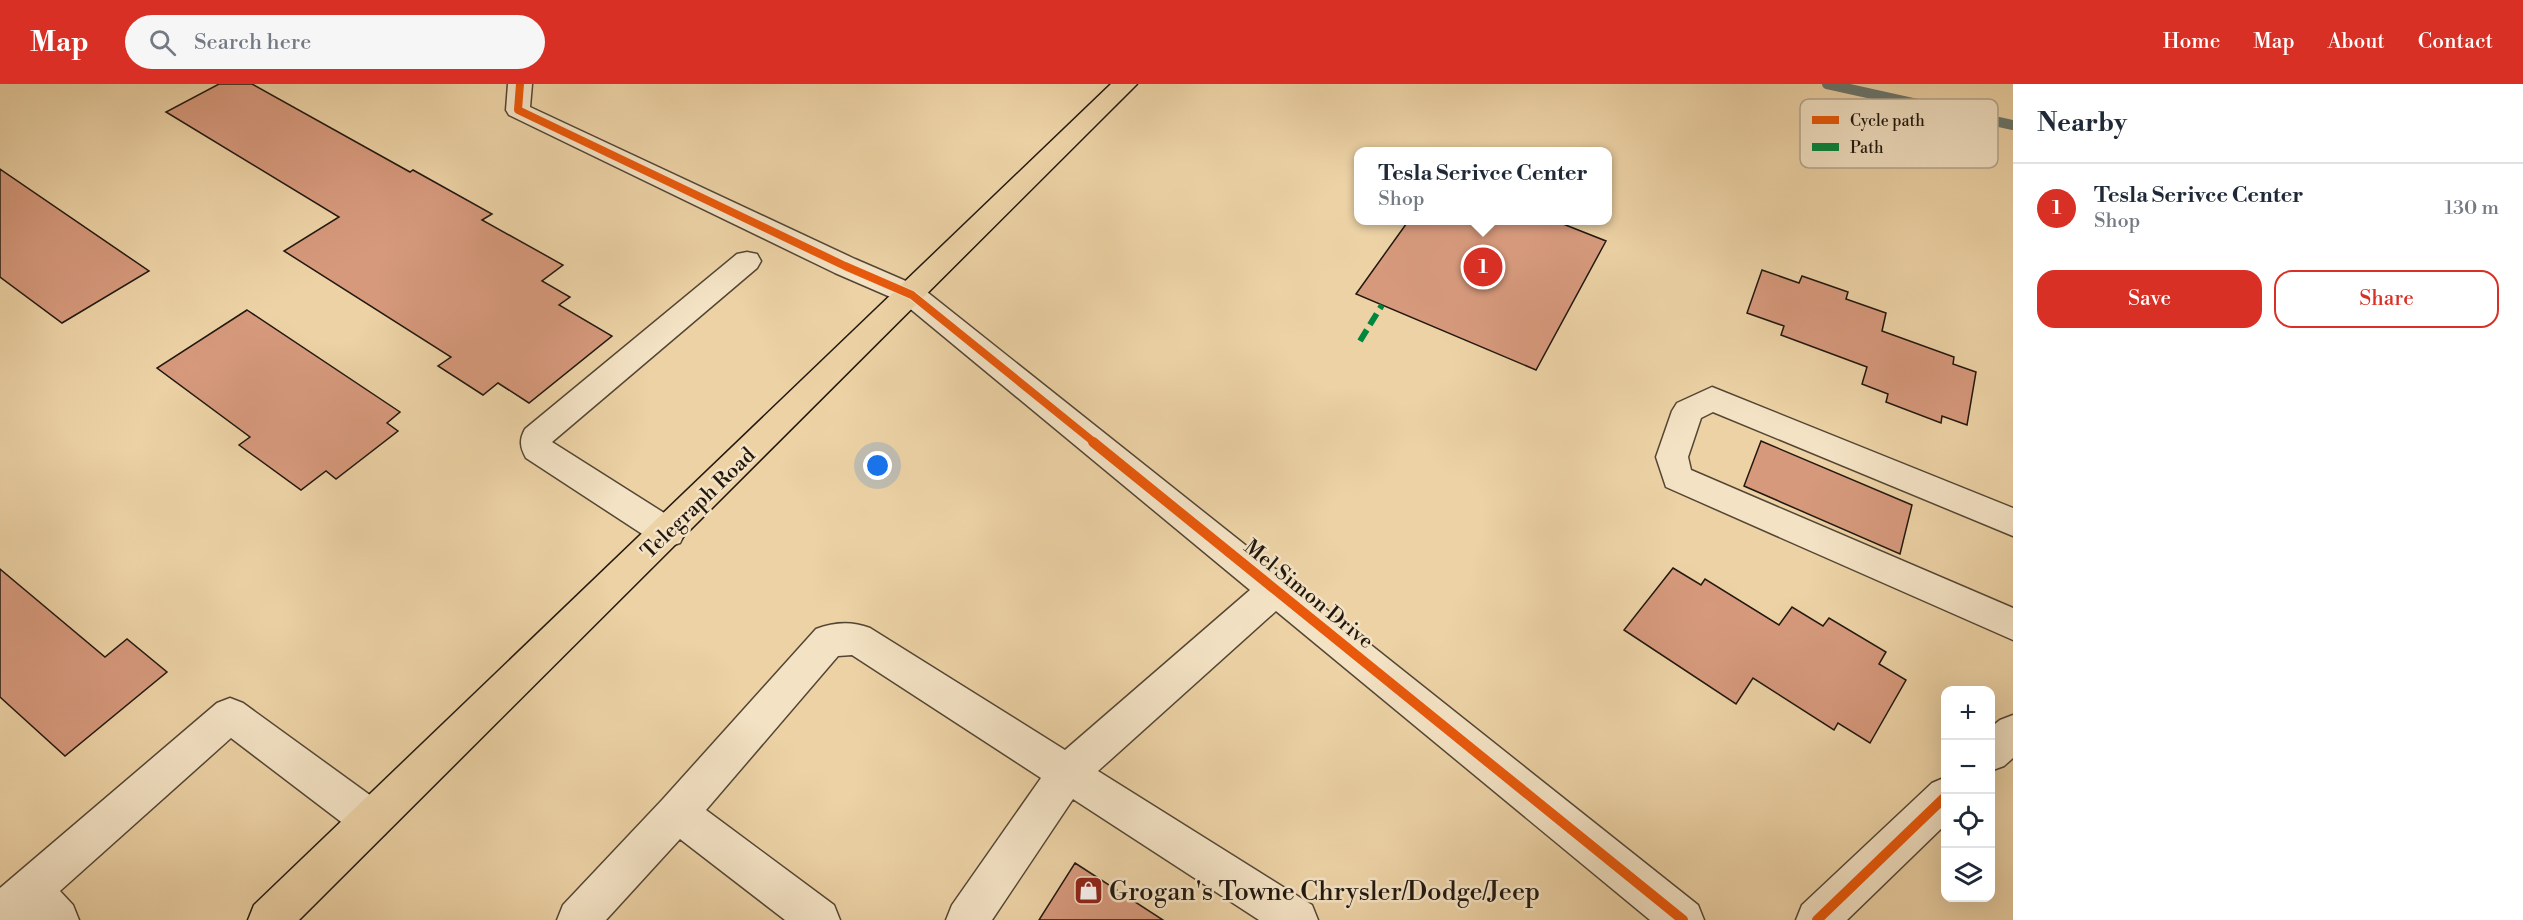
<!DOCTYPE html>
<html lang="en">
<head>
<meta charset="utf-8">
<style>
  :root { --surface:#fff; --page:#f6f6f7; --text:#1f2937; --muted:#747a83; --line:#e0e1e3; --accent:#d93025 }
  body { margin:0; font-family:"Libre Bodoni",serif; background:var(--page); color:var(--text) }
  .controls { position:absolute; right:18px; bottom:18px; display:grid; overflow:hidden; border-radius:12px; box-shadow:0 6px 24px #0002 }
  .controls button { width:54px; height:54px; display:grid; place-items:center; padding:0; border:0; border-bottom:2px solid var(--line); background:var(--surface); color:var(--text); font:30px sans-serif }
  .you { position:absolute; left:878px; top:382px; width:21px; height:21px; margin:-15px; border:4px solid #fff; border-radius:50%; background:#1a73e8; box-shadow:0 0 0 9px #1a73e833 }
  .badge { display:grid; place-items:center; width:39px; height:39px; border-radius:50%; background:var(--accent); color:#fff; font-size:20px; font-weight:700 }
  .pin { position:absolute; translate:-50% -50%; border:3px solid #fff; box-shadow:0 2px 6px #0006 }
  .popup { position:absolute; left:1354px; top:63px; width:258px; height:78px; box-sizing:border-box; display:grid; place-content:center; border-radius:12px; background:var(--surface); filter:drop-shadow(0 2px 4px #0005); font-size:20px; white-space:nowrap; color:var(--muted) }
  .popup b { font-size:22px; color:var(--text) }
  .popup::after { content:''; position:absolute; left:50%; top:100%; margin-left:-12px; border:12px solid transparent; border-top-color:var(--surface) }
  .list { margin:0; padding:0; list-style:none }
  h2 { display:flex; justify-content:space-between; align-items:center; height:78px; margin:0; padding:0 24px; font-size:26px }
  h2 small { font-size:20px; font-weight:400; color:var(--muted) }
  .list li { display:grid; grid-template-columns:39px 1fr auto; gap:18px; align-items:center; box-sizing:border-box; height:90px; padding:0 24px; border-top:2px solid var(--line) }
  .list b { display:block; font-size:22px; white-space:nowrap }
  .list p { margin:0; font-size:20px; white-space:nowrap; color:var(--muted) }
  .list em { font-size:20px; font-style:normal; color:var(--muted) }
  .actions { display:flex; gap:12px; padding:18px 24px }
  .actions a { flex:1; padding:14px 0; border:2px solid var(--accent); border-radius:18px; text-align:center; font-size:21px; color:var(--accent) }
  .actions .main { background:var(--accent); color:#fff }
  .icon { flex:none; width:33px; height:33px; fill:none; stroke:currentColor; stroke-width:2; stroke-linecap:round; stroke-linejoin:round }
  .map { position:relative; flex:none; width:2013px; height:836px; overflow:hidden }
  header { display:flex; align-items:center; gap:36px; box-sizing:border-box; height:84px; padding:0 30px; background:var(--accent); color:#fff }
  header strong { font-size:28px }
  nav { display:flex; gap:33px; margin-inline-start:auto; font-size:21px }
  .search { width:420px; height:54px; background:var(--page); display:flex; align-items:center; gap:15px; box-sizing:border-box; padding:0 21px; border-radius:33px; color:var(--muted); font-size:22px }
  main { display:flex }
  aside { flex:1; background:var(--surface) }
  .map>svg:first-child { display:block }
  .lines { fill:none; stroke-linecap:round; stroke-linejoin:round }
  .stream { stroke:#6a776f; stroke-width:10 }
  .building { fill:#d6997c; stroke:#22180f; stroke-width:1.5 }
  .minor-casing { stroke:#544634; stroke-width:3 }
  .major-casing { stroke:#22180f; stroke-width:3 }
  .minor { fill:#f3e2c4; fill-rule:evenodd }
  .major { fill:#ecd2a5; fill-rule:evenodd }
  .quiet { stroke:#00873e; stroke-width:6; stroke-dasharray:13 6; stroke-linecap:butt }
  .cycleway-far1-casing { stroke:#f3e2c4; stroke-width:10 }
  .cycleway-casing { stroke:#f3e2c4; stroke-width:14 }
  .cycleway-far1 { stroke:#e8590c; stroke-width:8 }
  .cycleway { stroke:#e8590c; stroke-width:10 }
  .labels { text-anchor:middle; stroke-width:5; stroke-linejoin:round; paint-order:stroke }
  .street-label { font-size:21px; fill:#22180f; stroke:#f3e2c4 }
  .near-poi-label { font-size:26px; fill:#22180f; stroke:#f3e2c4; text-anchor:start }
  .key { fill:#f3e2c4; stroke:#b4a58e; stroke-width:1.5 }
  .key-label { font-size:16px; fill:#22180f }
</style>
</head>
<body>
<header>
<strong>Map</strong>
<div class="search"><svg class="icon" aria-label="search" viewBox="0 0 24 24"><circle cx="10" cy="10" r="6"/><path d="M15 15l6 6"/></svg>Search here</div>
<nav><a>Home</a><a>Map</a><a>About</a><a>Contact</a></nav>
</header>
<main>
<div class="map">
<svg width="2013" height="836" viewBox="0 0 2013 836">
  <rect width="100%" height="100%" fill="#ecd2a5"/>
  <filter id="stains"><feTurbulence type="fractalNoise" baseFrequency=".00333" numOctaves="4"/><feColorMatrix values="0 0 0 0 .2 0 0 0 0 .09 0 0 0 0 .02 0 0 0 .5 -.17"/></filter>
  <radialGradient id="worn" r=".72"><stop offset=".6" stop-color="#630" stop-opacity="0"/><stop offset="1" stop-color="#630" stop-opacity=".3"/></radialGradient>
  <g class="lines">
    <!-- stream -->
    <path class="stream" d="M 1827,0 L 2013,41"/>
  </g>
  <!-- building -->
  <path class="building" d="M 219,0 L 252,0 L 410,88 L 413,86 L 492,130 L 482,136 L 563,181 L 542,197 L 570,213 L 559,221 L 612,252 L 529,319 L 498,299 L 483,311 L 438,282 L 451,273 L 284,167 L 339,133 L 166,28 Z
    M 0,85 L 149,187 L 62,239 L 0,193 Z
    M 1409,136 L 1553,136 L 1606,157 L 1536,286 L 1356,210 Z
    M 1762,186 L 1799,199 L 1802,192 L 1848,208 L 1846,215 L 1886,229 L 1882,247 L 1954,273 L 1953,280 L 1976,288 L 1967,341 L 1942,332 L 1941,339 L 1886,318 L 1888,310 L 1862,300 L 1867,283 L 1781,251 L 1784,242 L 1747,229 Z
    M 247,226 L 400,328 L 387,339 L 398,347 L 336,395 L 326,387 L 301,406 L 239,361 L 250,353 L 157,284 Z
    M 1761,357 L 1912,421 L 1900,470 L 1744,402 Z
    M 1673,484 L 1701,501 L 1705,495 L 1779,541 L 1792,523 L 1823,542 L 1829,534 L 1886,568 L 1879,580 L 1906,596 L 1870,659 L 1838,639 L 1834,646 L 1753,594 L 1736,620 L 1624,546 Z
    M 0,485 L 105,573 L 127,555 L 167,588 L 65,672 L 0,613 Z
    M 1075,779 L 1163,836 L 1039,836 Z"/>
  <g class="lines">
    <defs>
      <path id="minor" d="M 508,0 L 532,0 L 530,23 L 855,175 L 922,204 L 1698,821 L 1704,836 L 1650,836 L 1276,527 L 1098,687 L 1312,821 L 1318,836 L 1259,836 L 1073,715 L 992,836 L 946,836 L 952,821 L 1041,694 L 852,571 L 838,572 L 706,726 L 834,821 L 840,836 L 785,836 L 680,755 L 606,836 L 557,836 L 563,821 L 663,715 L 816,545 C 834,538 852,537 870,544 L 1065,666 L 1250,506 L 902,218 L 835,189 L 509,31 L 506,26 Z
        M 747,168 L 757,170 L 761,177 L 757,184 L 552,358 L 680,439 L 685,449 L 680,459 L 668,463 L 656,459 L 526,374 C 520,363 519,356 525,345 L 737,170 Z
        M 1712,303 L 2013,424 L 2013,452 L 1713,328 L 1701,334 L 1688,373 L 1691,386 L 2013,524 L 2013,556 L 1666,403 L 1656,373 L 1672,327 L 1677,319 Z
        M 230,614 L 243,619 L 385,722 L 391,736 L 385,750 L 371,756 L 357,750 L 231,654 L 60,807 L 73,821 L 79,836 L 0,836 L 0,804 L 217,619 Z
        M 2013,631 L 2013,674 L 2004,682 L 1990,687 L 1990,644 L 2000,636 Z
        M 1946,693 L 1946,740 L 1847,836 L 1796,836 L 1802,821 L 1932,699 Z"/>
      <path id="major" d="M 1111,0 L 1137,0 L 299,836 L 248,836 L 254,821 Z"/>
    </defs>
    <!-- minor casing -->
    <use href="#minor" class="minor-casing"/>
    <!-- major casing -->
    <use href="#major" class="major-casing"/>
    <!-- minor -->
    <use href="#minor" class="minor"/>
    <!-- major -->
    <use href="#major" class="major"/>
    <!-- quiet -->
    <path class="quiet" d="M 1360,257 L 1382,221"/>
    <defs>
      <path id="cycleway-far1" d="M 520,0 L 518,26 L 845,182 L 912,211 L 1095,359"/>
      <path id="cycleway" d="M 1093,358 L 1683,836
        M 1817,836 L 1946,712"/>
    </defs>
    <!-- cycleway-far1 casing -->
    <use href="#cycleway-far1" class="cycleway-far1-casing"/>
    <!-- cycleway casing -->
    <use href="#cycleway" class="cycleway-casing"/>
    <!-- cycleway-far1 -->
    <use href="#cycleway-far1" class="cycleway-far1"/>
    <!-- cycleway -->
    <use href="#cycleway" class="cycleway"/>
  </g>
  <!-- icons -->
  <defs>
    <symbol id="shop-square" viewBox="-11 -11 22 22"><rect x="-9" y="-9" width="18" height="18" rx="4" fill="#8f2418" stroke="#f3e2c4"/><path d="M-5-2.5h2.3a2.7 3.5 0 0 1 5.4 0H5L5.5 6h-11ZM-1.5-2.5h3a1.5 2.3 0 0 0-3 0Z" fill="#fff"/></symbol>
  </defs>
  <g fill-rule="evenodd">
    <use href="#shop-square" x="1072" y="790" width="33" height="33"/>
  </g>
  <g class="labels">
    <!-- street labels -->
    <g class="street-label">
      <text transform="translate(698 419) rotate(-44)" y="7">Telegraph Road</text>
      <text transform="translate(1309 510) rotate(39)" y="7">Mel Simon Drive</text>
    </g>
    <!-- near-poi labels -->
    <g class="near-poi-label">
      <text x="1109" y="816">Grogan's Towne Chrysler/Dodge/Jeep</text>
    </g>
  </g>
  <!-- legend -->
  <rect x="1800" y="15" width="198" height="69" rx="9" class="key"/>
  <rect x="1812" y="32" width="27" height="8" fill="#e8590c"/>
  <rect x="1812" y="59" width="27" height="8" fill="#00873e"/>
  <g class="key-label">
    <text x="1850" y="42">Cycle path</text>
    <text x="1850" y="69">Path</text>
  </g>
  <rect width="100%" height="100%" filter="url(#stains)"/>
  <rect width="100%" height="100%" fill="url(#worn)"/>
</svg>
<div class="controls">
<button>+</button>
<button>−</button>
<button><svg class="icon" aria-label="locate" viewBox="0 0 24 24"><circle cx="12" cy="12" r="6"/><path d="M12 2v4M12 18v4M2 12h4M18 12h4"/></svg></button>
<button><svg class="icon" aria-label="layers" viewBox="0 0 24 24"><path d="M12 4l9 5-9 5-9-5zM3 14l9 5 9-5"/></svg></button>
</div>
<div class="you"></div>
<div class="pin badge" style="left:1483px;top:183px">1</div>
<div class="popup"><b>Tesla Serivce Center</b>Shop</div>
</div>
<aside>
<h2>Nearby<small></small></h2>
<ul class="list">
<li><span class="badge">1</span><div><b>Tesla Serivce Center</b><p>Shop</p></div><em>130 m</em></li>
</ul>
<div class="actions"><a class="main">Save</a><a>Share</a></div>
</aside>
</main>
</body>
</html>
